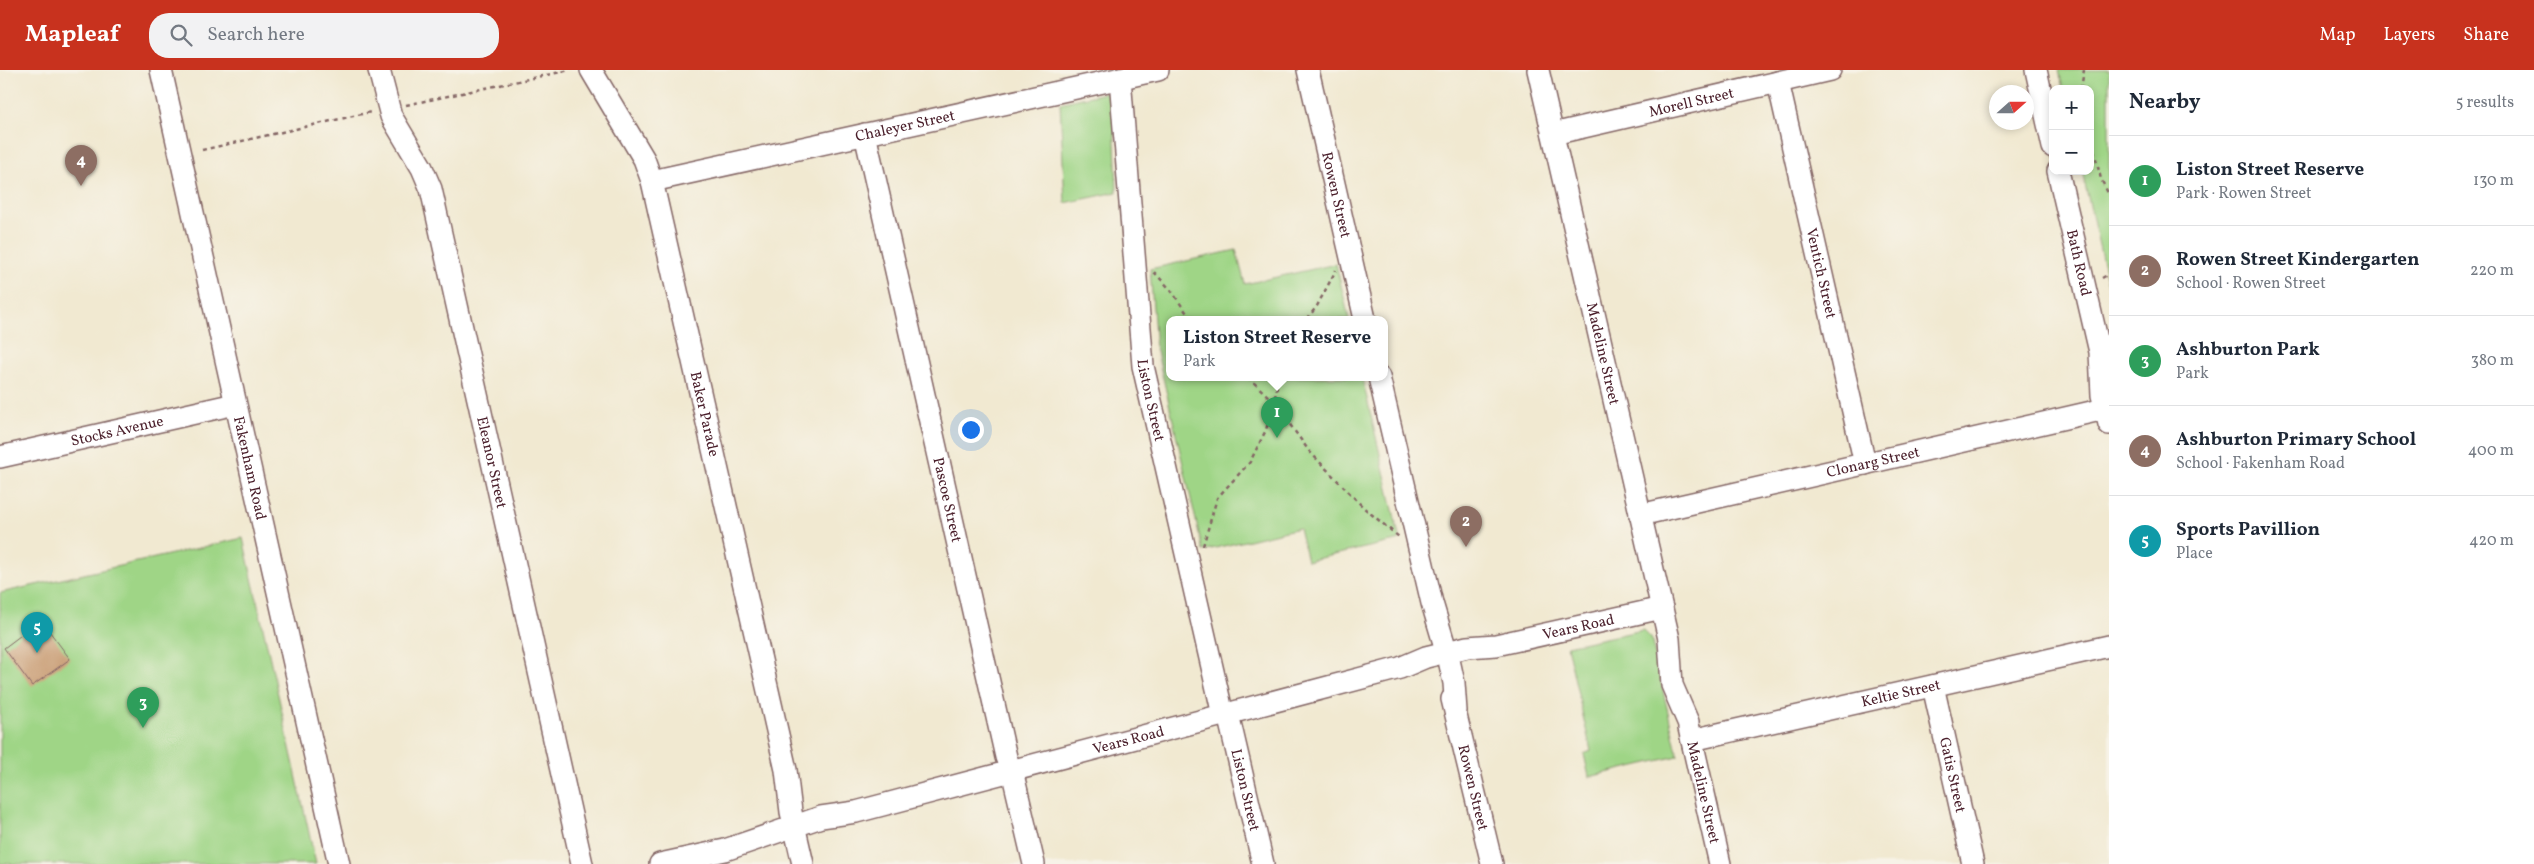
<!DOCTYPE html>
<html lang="en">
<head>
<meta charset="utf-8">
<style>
  :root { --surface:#fff; --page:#f2f2f3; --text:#1f2937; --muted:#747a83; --line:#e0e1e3; --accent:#c8321e }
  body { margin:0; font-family:Vollkorn,serif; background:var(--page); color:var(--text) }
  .controls { position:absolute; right:15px; top:15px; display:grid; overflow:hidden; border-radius:10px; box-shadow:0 2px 8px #0003 }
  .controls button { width:45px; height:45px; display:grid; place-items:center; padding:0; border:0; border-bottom:1px solid var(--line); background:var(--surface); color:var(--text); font:25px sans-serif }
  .compass { position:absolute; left:1989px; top:15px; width:45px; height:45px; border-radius:50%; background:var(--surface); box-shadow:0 2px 8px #0003; rotate:69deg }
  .you { position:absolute; left:970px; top:359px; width:18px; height:18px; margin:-12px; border:4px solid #fff; border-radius:50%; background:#1a73e8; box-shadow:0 0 0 8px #1a73e833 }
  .badge { display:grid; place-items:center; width:32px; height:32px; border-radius:50%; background:var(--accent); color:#fff; font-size:16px; font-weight:700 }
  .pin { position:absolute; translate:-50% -41px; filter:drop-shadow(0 1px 2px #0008) }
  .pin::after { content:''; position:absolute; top:26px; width:18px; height:15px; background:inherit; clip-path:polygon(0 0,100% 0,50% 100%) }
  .popup { position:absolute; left:1166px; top:246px; width:222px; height:65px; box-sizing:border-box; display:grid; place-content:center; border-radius:10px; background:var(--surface); filter:drop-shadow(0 1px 4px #0005); font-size:16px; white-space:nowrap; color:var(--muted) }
  .popup b { font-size:19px; color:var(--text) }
  .popup::after { content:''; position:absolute; left:50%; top:100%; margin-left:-10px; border:10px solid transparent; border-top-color:var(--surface) }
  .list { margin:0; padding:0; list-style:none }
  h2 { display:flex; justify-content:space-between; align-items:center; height:65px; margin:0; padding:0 20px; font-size:21px }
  h2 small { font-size:16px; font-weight:400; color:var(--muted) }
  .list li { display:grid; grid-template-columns:32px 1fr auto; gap:15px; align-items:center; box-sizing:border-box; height:90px; padding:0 20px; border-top:1px solid var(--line) }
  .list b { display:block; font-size:19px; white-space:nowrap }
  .list p { margin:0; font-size:16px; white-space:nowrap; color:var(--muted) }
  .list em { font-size:16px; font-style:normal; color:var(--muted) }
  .icon { flex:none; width:28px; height:28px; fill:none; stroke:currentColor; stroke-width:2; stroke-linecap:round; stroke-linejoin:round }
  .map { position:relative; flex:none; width:2109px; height:794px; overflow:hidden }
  header { display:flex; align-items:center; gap:30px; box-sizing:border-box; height:70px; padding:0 25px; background:var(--accent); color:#fff }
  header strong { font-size:24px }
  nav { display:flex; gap:28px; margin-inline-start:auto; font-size:18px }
  .search { width:350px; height:45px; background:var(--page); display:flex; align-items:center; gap:12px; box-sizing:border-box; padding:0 18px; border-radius:20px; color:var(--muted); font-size:19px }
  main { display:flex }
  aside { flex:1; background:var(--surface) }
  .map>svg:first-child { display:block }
  .green { fill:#9fd586; stroke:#747a58 }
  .building { fill:#cba079 }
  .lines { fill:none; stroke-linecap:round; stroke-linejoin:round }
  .minor-casing { stroke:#846665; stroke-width:24 }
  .path { stroke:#846665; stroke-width:2.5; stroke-dasharray:4 4; stroke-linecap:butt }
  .minor { stroke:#fff; stroke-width:21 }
  .labels { text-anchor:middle; stroke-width:4; stroke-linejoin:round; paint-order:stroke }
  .street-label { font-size:15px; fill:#4a1f2b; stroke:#f7f3e8 }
</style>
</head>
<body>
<header>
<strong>Mapleaf</strong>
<div class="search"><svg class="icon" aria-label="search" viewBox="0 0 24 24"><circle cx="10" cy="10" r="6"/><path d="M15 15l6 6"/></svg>Search here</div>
<nav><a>Map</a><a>Layers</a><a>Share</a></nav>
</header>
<main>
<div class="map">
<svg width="2109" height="794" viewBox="0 0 2109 794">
  <rect width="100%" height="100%" fill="#f7f3e8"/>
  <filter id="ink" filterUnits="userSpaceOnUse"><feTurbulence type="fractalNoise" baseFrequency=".02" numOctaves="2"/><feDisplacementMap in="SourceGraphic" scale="10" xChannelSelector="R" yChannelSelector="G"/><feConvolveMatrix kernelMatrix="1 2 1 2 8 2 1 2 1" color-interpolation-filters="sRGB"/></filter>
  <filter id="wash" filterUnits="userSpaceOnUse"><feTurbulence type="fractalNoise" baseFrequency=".0096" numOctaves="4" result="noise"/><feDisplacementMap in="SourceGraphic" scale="20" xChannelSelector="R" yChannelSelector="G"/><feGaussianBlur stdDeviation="1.12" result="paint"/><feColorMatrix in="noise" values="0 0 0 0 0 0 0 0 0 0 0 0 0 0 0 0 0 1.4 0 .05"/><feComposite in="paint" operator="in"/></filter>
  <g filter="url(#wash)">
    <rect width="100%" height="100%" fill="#f1e9d1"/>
    <!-- green -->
    <path class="green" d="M 2059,0 L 2109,0 L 2109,219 L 2082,101 L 2090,101 L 2090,19 L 2063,19 Z
      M 1113,21 L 1117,122 L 1065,133 L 1060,33 Z
      M 1236,180 L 1245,214 L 1336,194 L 1349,249 L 1170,249 L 1170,307 L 1362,307 L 1400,470 L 1307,491 L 1299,458 L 1203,481 L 1156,277 L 1150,199 Z
      M 243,468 L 316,794 L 0,794 L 0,523 Z
      M 1643,560 L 1651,568 L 1678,686 L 1589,707 L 1584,684 L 1591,681 L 1567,576 Z"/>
    <g id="blocks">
      <!-- building -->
      <path class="building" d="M 41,550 L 70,589 L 32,616 L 4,578 Z"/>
    </g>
  </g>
  <g filter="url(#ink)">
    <use href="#blocks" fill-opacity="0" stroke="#846665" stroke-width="1"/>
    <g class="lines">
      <defs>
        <g id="minor">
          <path id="s1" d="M 161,0 L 339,794"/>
          <path id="s2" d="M 379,0 L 391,46 L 422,98 L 431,119 L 582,794"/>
          <path id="s3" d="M 591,0 L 644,89 L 652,111 L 786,700 L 791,742 L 803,794"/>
          <path id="s4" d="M 1308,0 L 1365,249"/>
          <path id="s5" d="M 1538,0 L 1669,569 L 1672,615 L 1688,652"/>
          <path d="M 2036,0 L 2053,77"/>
          <path id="s6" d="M 1120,8 L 1143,296 L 1223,645"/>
          <path id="s7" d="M 1778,12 L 1865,394"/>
          <path id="s8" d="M 865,64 L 1006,687 L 1014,709 L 1034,794"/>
          <path id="s9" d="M 1553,64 L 1830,0"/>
          <path id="s10" d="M 2058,101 L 2100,282 L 2102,325 L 2109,354"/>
          <path id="s11" d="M 652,111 L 1158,0"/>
          <path d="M 1379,307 L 1432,533 L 1449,590 L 1454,613 L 1456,641"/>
          <path id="s12" d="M 0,387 L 235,334"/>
          <path id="s13" d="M 1640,445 L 2109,338"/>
          <path id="s14" d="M 1933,616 L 1973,794"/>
          <path id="s15" d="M 1452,629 L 1492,794"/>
          <path id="s16" d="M 1228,644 L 1263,794"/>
          <path id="s17" d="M 1689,658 L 1720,794"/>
          <path id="s18" d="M 1692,670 L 2109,576"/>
          <path id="s19" d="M 660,794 L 725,780 L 821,747 L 856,742 L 1400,598 L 1426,587 L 1467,577 L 1496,575 L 1662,538"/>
        </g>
      </defs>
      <!-- minor casing -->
      <use href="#minor" class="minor-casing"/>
      <!-- path -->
      <path class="path" d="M 2081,19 L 2084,0
        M 406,35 L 570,0
        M 2090,65 L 2101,109 L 2109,125
        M 202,80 L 371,42
        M 1154,202 L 1170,219 L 1191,249
        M 2102,208 L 2109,204
        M 1307,249 L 1317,236 L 1336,200
        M 1248,307 L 1273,331 L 1309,381 L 1364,438 L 1399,467
        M 1203,476 L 1217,428 L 1250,392 L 1265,362 L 1272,342 L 1279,307"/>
      <!-- minor -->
      <use href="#minor" class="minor"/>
    </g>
  </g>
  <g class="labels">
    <!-- street labels -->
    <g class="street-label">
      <text dy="5" stroke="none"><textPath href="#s9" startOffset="142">Morell Street</textPath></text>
      <text dy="5" stroke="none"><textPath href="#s11" startOffset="259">Chaleyer Street</textPath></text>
      <text dy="5" stroke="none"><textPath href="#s4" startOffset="128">Rowen Street</textPath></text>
      <text dy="5" stroke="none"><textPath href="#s10" startOffset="94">Bath Road</textPath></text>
      <text dy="5" stroke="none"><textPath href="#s7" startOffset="196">Ventich Street</textPath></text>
      <text dy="5" stroke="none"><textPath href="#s5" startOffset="291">Madeline Street</textPath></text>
      <text dy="5" stroke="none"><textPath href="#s6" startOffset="324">Liston Street</textPath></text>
      <text dy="5" stroke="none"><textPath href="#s3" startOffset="366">Baker Parade</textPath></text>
      <text dy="5" stroke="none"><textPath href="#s12" startOffset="120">Stocks Avenue</textPath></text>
      <text dy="5" stroke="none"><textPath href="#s13" startOffset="239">Clonarg Street</textPath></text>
      <text dy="5" stroke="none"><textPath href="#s2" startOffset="411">Eleanor Street</textPath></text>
      <text dy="5" stroke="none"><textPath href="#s1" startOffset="408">Fakenham Road</textPath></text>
      <text dy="5" stroke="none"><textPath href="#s8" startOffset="375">Pascoe Street</textPath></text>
      <text dy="5" stroke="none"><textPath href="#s19" startOffset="950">Vears Road</textPath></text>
      <text dy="5" stroke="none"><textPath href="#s18" startOffset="214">Keltie Street</textPath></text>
      <text dy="5" stroke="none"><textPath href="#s19" startOffset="485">Vears Road</textPath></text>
      <text dy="5" stroke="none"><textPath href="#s14" startOffset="91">Gatis Street</textPath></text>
      <text dy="5" stroke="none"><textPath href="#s15" startOffset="91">Rowen Street</textPath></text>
      <text dy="5" stroke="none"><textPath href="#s16" startOffset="78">Liston Street</textPath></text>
      <text dy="5" stroke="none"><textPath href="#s17" startOffset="66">Madeline Street</textPath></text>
    </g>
  </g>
</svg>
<div class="controls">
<button>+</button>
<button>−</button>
</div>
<svg class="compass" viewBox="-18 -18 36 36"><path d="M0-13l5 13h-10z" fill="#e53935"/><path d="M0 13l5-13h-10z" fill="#747a83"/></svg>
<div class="you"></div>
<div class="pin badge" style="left:1277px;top:368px;background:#2e9e5b">1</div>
<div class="popup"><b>Liston Street Reserve</b>Park</div>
<div class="pin badge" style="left:1466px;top:477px;background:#8d6e63">2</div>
<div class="pin badge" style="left:143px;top:658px;background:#2e9e5b">3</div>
<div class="pin badge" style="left:81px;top:116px;background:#8d6e63">4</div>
<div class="pin badge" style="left:37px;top:583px;background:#0f9aa8">5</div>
</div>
<aside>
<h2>Nearby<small>5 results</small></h2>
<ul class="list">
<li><span class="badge" style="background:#2e9e5b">1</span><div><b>Liston Street Reserve</b><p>Park · Rowen Street</p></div><em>130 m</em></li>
<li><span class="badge" style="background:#8d6e63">2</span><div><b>Rowen Street Kindergarten</b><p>School · Rowen Street</p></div><em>220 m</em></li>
<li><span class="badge" style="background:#2e9e5b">3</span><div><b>Ashburton Park</b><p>Park</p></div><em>380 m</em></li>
<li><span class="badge" style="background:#8d6e63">4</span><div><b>Ashburton Primary School</b><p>School · Fakenham Road</p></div><em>400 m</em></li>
<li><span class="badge" style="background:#0f9aa8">5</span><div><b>Sports Pavillion</b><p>Place</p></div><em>420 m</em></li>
</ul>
</aside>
</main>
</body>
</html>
